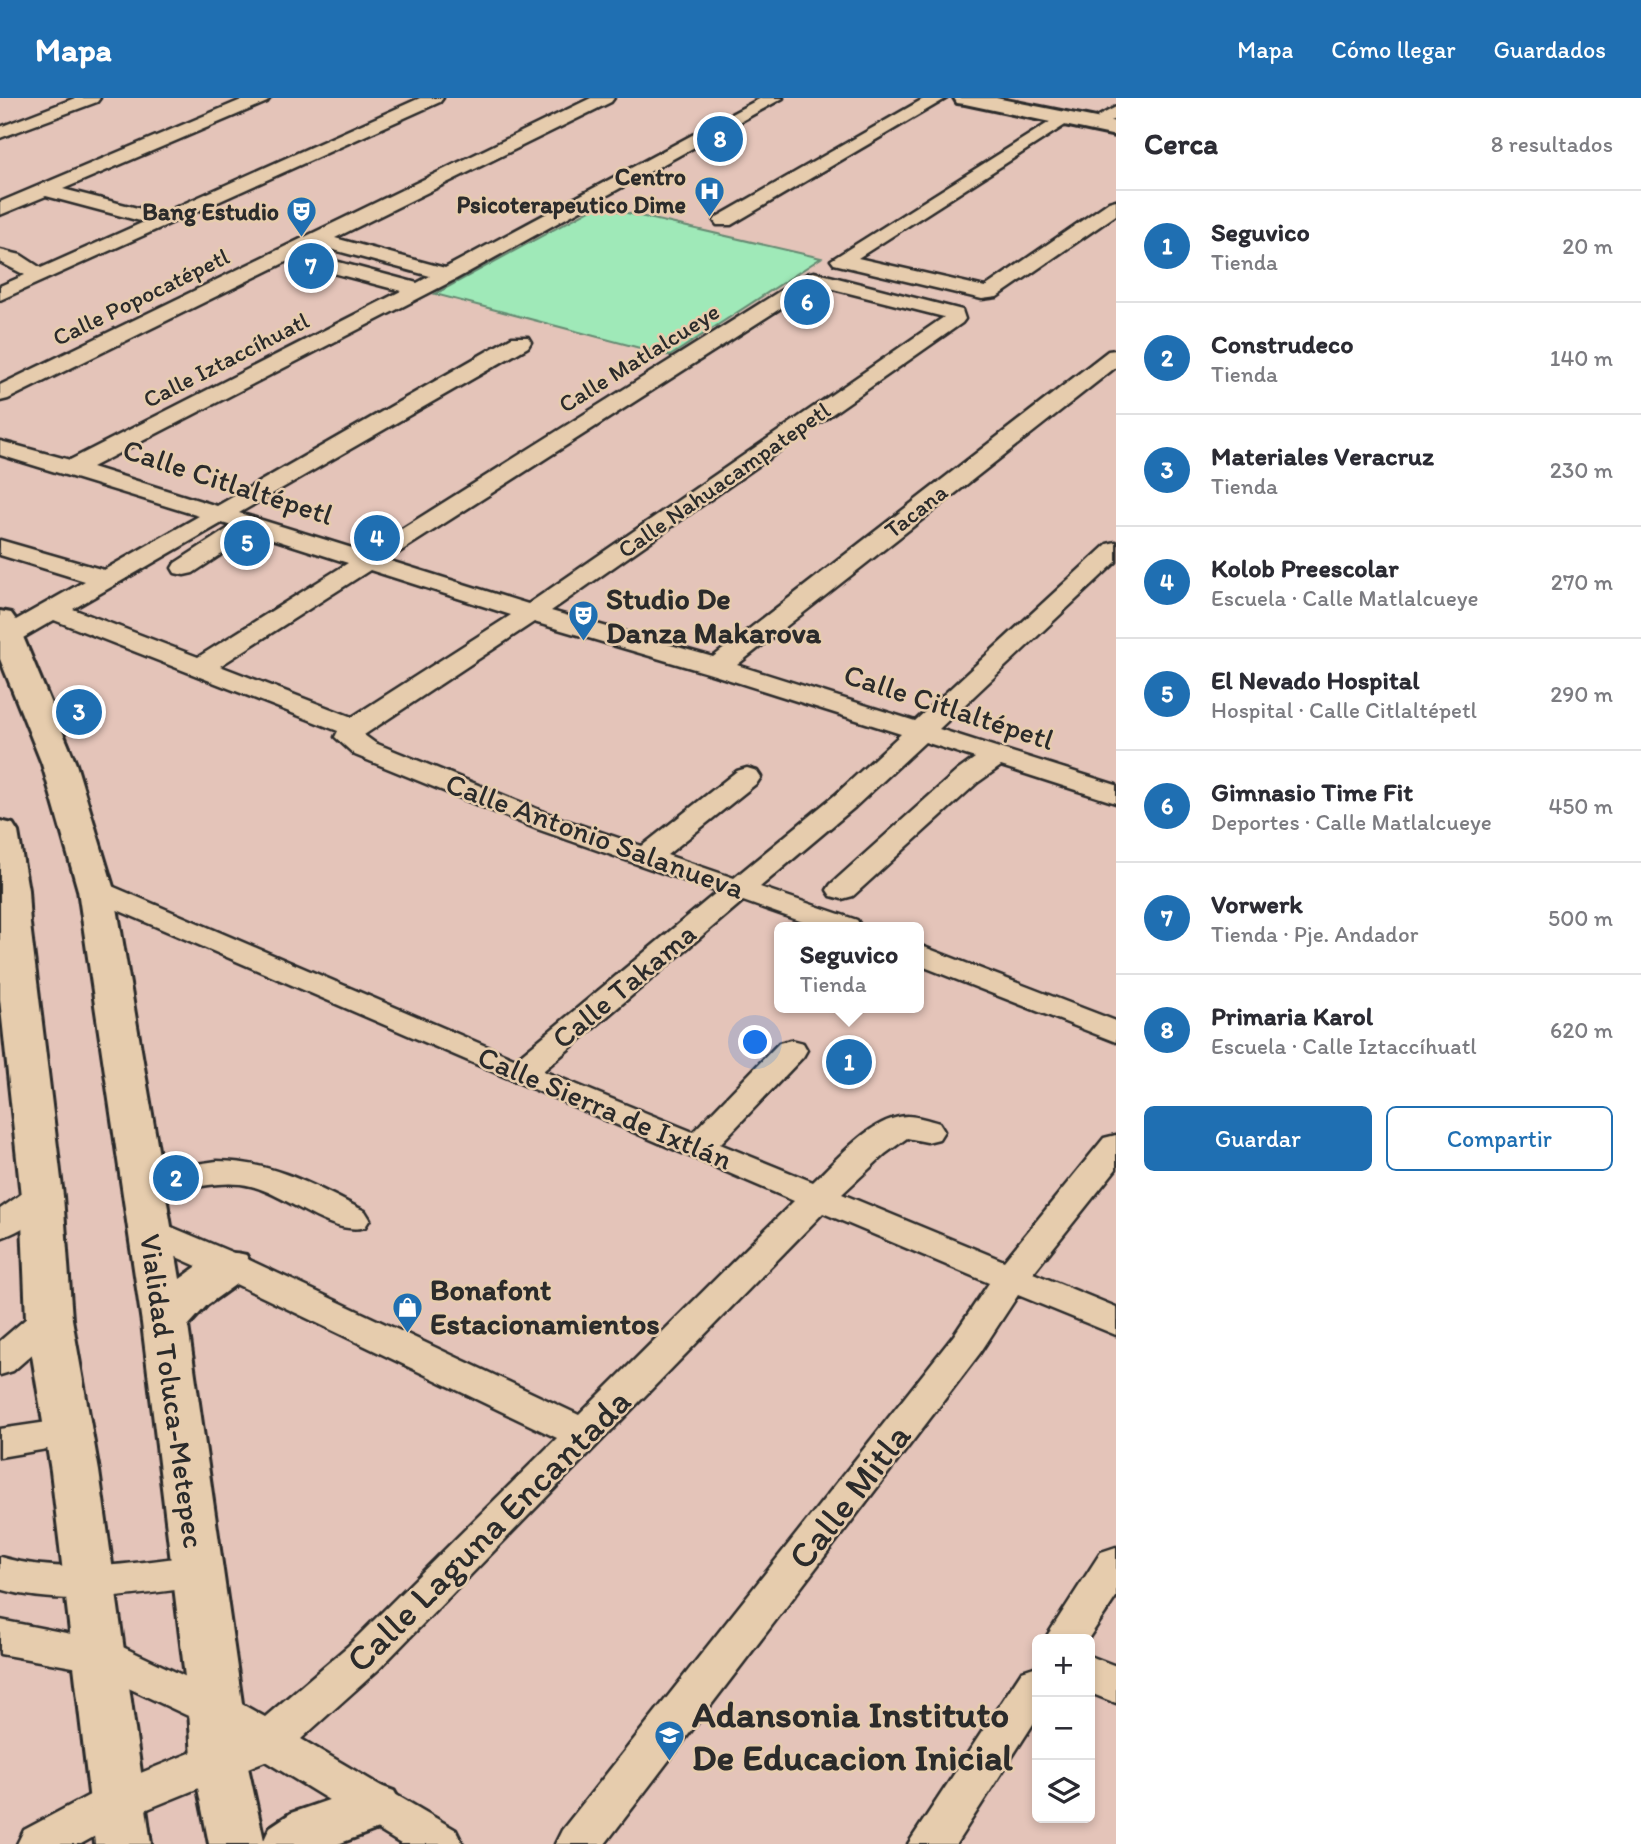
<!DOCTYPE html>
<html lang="es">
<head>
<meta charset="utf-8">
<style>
  :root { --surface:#fff; --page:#f2f2f3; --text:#2b2b33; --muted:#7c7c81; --line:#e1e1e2; --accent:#1f6fb2 }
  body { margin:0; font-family:Itim,sans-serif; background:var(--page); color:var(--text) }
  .controls { position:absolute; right:21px; bottom:21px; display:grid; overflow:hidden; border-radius:10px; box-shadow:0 4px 10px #0003 }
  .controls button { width:63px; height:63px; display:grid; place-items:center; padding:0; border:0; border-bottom:2px solid var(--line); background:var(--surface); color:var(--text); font:35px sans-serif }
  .you { position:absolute; left:756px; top:945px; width:24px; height:24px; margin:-18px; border:5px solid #fff; border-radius:50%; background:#1a73e8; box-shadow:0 0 0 10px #1a73e833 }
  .badge { display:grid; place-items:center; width:46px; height:46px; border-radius:50%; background:var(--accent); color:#fff; font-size:23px; font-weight:700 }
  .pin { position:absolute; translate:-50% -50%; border:4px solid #fff; box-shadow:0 2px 7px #0006 }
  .popup { position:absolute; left:774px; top:824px; width:150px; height:91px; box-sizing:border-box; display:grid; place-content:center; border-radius:10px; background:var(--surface); filter:drop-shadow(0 2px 5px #0005); font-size:23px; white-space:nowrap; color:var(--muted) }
  .popup b { font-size:26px; color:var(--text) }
  .popup::after { content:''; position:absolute; left:50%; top:100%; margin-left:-14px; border:14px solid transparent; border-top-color:var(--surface) }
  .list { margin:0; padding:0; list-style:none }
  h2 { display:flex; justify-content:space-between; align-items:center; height:91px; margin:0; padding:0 28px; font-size:30px }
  h2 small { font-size:23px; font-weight:400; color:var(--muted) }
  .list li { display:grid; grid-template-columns:46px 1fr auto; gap:21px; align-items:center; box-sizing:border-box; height:112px; padding:0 28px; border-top:2px solid var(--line) }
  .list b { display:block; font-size:26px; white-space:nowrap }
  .list p { margin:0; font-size:23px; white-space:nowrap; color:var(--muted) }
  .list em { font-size:23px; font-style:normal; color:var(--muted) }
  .actions { display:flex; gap:14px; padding:21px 28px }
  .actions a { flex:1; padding:16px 0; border:2px solid var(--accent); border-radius:10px; text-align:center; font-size:24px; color:var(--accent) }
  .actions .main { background:var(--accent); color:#fff }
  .icon { flex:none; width:38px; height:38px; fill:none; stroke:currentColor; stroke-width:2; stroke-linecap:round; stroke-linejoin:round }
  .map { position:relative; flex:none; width:1116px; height:1746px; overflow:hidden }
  header { display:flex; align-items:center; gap:42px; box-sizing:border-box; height:98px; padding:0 35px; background:var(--accent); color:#fff }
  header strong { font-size:33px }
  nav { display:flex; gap:38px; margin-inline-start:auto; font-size:24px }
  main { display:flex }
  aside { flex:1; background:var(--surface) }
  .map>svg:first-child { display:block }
  .green { fill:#9fe9b8; stroke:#658a72; stroke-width:2 }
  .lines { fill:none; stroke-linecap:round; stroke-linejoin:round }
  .minor-casing { stroke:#2b2b2b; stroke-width:5 }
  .major-casing { stroke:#2b2b2b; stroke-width:6 }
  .highway-casing { stroke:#2b2b2b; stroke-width:6 }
  .minor { fill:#e6ccad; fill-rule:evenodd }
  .major { fill:#e6ccad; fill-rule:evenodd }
  .highway { fill:#e6ccad; fill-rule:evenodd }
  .labels { text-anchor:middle; stroke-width:5; stroke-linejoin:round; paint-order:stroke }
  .far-poi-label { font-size:24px; font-weight:bold; fill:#2b2b2b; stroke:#e6ccad; text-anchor:end }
  .far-street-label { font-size:24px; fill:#2b2b2b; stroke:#e6ccad }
  .street-label { font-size:30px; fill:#2b2b2b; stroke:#e6ccad }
  .poi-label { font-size:30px; font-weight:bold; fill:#2b2b2b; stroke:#e6ccad; text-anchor:start }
  .near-street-label { font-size:37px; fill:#2b2b2b; stroke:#e6ccad }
  .near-poi-label { font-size:37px; font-weight:bold; fill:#2b2b2b; stroke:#e6ccad; text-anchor:start }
</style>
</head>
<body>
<header>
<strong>Mapa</strong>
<nav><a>Mapa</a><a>Cómo llegar</a><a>Guardados</a></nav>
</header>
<main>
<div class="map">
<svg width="1116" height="1746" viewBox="0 0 1116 1746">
  <rect width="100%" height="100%" fill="#e4c4b9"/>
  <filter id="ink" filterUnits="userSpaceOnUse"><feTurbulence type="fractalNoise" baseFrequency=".0143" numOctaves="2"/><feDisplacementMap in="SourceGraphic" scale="14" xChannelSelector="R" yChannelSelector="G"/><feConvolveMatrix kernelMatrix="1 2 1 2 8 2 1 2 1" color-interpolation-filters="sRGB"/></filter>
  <g filter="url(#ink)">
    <!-- green -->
    <path class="green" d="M 597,108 L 821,160 L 670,258 L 435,196 Z"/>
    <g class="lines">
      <defs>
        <path id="minor" d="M 75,0 L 100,0 L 97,4 L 0,40 L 0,29 Z
          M 246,0 L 270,0 L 267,4 L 63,91 L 161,116 L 420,0 L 443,0 L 440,4 L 0,202 L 0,188 L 25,177 L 0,164 L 0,152 L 21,157 L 41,170 L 144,124 L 46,98 L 0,117 L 0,104 Z
          M 591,0 L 614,0 L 611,4 L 335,140 L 445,170 L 761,0 L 783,0 L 456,181 L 92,369 L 217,408 L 512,239 L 528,239 L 531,244 L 528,249 L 239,415 L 365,454 L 807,176 L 814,174 L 962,212 L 965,221 L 962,225 L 551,513 L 713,559 L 1108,253 L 1116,252 L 1116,269 L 737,567 L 915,623 L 1107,446 L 1116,444 L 1116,464 L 939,631 L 1116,687 L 1116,705 L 1001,668 L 977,685 L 853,798 L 842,801 L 831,798 L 827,792 L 831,786 L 957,673 L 975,660 L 925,644 L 855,709 L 760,789 L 857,822 L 861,829 L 817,829 L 743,803 L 543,973 L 693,1034 L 779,945 L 791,942 L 803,945 L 807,952 L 803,959 L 720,1046 L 813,1084 C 838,1061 870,1020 907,1018 C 917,1018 929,1022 939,1025 L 944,1033 L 939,1041 L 927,1044 L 907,1040 L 885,1056 L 842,1096 L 1004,1163 L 1104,1040 L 1116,1037 L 1116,1071 L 1033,1175 L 1116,1209 L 1116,1237 L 1018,1197 L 980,1255 L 605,1746 L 555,1746 L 562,1732 L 954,1237 L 989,1185 L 823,1115 L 378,1572 L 301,1641 L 456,1732 L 463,1746 L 401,1746 L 265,1663 L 133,1717 L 81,1746 L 17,1746 L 24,1732 L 101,1691 L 227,1640 L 201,1624 L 90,1572 L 0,1556 L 0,1522 L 112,1544 L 231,1600 L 265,1619 L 348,1548 L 557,1340 L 217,1177 L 136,1141 L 131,1133 L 136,1125 L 149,1121 L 162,1125 L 243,1159 L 579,1317 L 794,1103 L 85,798 L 81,792 L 85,786 L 96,783 L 107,786 L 516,961 L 717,794 L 537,731 L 355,657 L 335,639 L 338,633 L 54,522 L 16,544 L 0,544 L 0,531 L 85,483 L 0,457 L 0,442 L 104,472 L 199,418 L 0,357 L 0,343 L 70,362 L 401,193 L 288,163 L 8,301 L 0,303 L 0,287 ZM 319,148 L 430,178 L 417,185 L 305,155 ZM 817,187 L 944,219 L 528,506 L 387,462 ZM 222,425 L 232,428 L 175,465 L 172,470 L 175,475 L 184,477 L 193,475 L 254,435 L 348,465 L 198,559 L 73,511 ZM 370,472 L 511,517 L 352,619 L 220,568 ZM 534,524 L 708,575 L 901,636 L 835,697 L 734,780 L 667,757 L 757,685 L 761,679 L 757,673 L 747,670 L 737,673 L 642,748 L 557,719 L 375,645 L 364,637 Z
          M 925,0 L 947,0 L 731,127 L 717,127 L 714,123 L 717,119 Z
          M 1116,9 L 1116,21 L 1106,24 L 1100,23 L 1097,19 Z
          M 1064,15 L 1073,20 L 1070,24 L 858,160 L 985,189 L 1109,104 L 1116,102 L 1116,117 L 997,199 L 982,201 L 834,166 L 831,162 Z
          M 919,847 L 1116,923 L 1116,944 L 919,867 Z
          M 217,1063 C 272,1063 317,1089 365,1113 L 370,1121 L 365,1129 C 331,1139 286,1096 251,1088 C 210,1078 164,1103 129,1093 L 124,1085 L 129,1077 L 141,1074 Z
          M 42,1086 L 54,1090 L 60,1098 C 48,1116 20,1134 0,1140 L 0,1111 L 30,1090 Z
          M 49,1208 L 62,1212 L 68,1221 L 62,1230 L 13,1273 L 0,1277 L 0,1243 L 36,1212 Z
          M 68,1321 L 82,1325 L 87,1335 L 82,1345 L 0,1359 L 0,1331 Z
          M 1116,1449 L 1116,1499 L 1088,1541 L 1045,1541 L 1101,1454 Z
          M 198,1457 L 213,1462 L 219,1473 L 213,1484 L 198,1489 C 132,1497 65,1510 0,1491 L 0,1459 C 65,1478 132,1465 198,1457 Z
          M 1090,1558 L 1116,1568 L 1116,1605 L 1090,1595 Z
          M 1037,1568 L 1037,1620 L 956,1746 L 908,1746 L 1022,1573 Z"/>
        <path id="major" d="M 954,0 L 996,0 L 1116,24 L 1116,38 L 965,6 L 957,5 Z"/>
        <path id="highway" d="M 0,513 L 11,515 L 16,522 L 76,666 L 114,792 L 180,1181 C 203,1165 216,1149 246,1157 L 252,1168 L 246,1179 L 207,1207 L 188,1228 L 243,1612 L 246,1660 L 264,1742 L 270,1729 L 291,1715 L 375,1686 L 394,1693 L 403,1709 L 394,1725 L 338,1746 L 209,1746 L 192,1660 L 189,1612 L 142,1225 L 78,792 L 42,666 L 0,561 Z
          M 0,723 L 13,726 L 18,734 L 28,792 L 30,826 L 63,1098 L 72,1221 L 99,1373 L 151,1746 L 95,1746 L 51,1373 L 26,1221 L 21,1098 L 0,901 Z"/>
      </defs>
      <!-- minor casing -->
      <use href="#minor" class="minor-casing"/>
      <!-- major casing -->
      <use href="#major" class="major-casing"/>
      <!-- highway casing -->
      <use href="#highway" class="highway-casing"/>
      <!-- minor -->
      <use href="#minor" class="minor"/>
      <!-- major -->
      <use href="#major" class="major"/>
      <!-- highway -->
      <use href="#highway" class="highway"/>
    </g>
  </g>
  <!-- icons -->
  <defs>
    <symbol id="hospital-pin" viewBox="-11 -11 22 30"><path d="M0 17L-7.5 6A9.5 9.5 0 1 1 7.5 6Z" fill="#1f6fb2" stroke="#e6ccad"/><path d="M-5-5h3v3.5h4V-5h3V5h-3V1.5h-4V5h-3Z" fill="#fff"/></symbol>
    <symbol id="theatre-pin" viewBox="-11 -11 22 30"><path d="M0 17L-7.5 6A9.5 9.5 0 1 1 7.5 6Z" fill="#1f6fb2" stroke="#e6ccad"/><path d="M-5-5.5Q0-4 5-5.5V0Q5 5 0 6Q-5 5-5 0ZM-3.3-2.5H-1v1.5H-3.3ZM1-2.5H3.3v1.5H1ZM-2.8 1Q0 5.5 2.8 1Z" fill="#fff"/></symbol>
    <symbol id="shop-pin" viewBox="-11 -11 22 30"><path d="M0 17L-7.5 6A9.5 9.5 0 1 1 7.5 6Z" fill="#1f6fb2" stroke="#e6ccad"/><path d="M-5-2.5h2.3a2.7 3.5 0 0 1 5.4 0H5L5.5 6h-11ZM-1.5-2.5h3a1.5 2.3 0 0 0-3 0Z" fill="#fff"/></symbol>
    <symbol id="school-pin" viewBox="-11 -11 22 30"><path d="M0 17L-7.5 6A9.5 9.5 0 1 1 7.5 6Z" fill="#1f6fb2" stroke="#e6ccad"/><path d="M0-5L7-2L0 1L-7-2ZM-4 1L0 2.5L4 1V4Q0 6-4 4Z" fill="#fff"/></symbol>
  </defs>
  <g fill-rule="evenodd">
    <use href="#hospital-pin" x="692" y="76" width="35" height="47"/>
    <use href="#theatre-pin" x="284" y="96" width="35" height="47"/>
    <use href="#theatre-pin" x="566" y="500" width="35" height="47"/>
    <use href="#shop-pin" x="390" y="1192" width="35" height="47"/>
    <use href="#school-pin" x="652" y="1620" width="35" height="47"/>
  </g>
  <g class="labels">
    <!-- far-poi labels -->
    <g class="far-poi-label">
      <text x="686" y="87">Centro<tspan x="686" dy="28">Psicoterapeutico Dime</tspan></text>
      <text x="279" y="122">Bang Estudio</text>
    </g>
    <!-- far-street labels -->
    <g class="far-street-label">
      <text transform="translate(141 199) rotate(-26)" y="8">Calle Popocatépetl</text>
      <text transform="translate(639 260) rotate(-32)" y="8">Calle Matlalcueye</text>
      <text transform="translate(226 262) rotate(-27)" y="8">Calle Iztaccíhuatl</text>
      <text transform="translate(724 382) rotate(-35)" y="8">Calle Nahuacampatepetl</text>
      <text transform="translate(916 413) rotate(-38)" y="8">Tacana</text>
    </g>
    <!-- street labels -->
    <g class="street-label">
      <text transform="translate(228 384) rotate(18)" y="10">Calle Citlaltépetl</text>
      <text transform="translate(949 609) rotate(18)" y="10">Calle Citlaltépetl</text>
      <text transform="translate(595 738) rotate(20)" y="10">Calle Antonio Salanueva</text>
      <text transform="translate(624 888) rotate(-40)" y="10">Calle Takama</text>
      <text transform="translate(605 1010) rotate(23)" y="10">Calle Sierra de Ixtlán</text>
      <text transform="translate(172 1293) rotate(82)" y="10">Vialidad Toluca-Metepec</text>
    </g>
    <!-- poi labels -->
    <g class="poi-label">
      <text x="606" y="511">Studio De<tspan x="606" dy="34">Danza Makarova</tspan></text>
      <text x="430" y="1202">Bonafont<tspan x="430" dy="34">Estacionamientos</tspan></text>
    </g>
    <!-- near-street labels -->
    <g class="near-street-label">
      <text transform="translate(849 1398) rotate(-52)" y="13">Calle Mitla</text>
      <text transform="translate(488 1432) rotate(-45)" y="13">Calle Laguna Encantada</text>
    </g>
    <!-- near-poi labels -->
    <g class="near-poi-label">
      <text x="692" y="1629">Adansonia Instituto<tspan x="692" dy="43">De Educacion Inicial</tspan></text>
    </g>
  </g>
</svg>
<div class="controls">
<button>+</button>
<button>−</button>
<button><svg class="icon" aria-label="layers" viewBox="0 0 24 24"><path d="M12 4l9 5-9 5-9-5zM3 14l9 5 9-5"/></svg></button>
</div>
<div class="you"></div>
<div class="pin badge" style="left:849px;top:964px">1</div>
<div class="popup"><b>Seguvico</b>Tienda</div>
<div class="pin badge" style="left:176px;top:1080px">2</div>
<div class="pin badge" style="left:79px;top:614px">3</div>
<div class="pin badge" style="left:377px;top:440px">4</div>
<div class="pin badge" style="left:247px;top:445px">5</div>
<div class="pin badge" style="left:807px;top:204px">6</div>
<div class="pin badge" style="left:311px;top:168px">7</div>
<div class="pin badge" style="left:720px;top:41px">8</div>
</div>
<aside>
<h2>Cerca<small>8 resultados</small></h2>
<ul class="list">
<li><span class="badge">1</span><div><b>Seguvico</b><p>Tienda</p></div><em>20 m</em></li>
<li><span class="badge">2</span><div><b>Construdeco</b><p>Tienda</p></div><em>140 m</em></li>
<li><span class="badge">3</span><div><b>Materiales Veracruz</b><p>Tienda</p></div><em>230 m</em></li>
<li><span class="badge">4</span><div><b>Kolob Preescolar</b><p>Escuela · Calle Matlalcueye</p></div><em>270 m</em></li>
<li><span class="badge">5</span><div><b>El Nevado Hospital</b><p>Hospital · Calle Citlaltépetl</p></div><em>290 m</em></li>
<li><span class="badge">6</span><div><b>Gimnasio Time Fit</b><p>Deportes · Calle Matlalcueye</p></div><em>450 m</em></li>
<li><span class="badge">7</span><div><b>Vorwerk</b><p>Tienda · Pje. Andador</p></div><em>500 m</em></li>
<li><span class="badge">8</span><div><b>Primaria Karol</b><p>Escuela · Calle Iztaccíhuatl</p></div><em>620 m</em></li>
</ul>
<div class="actions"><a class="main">Guardar</a><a>Compartir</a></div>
</aside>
</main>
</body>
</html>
